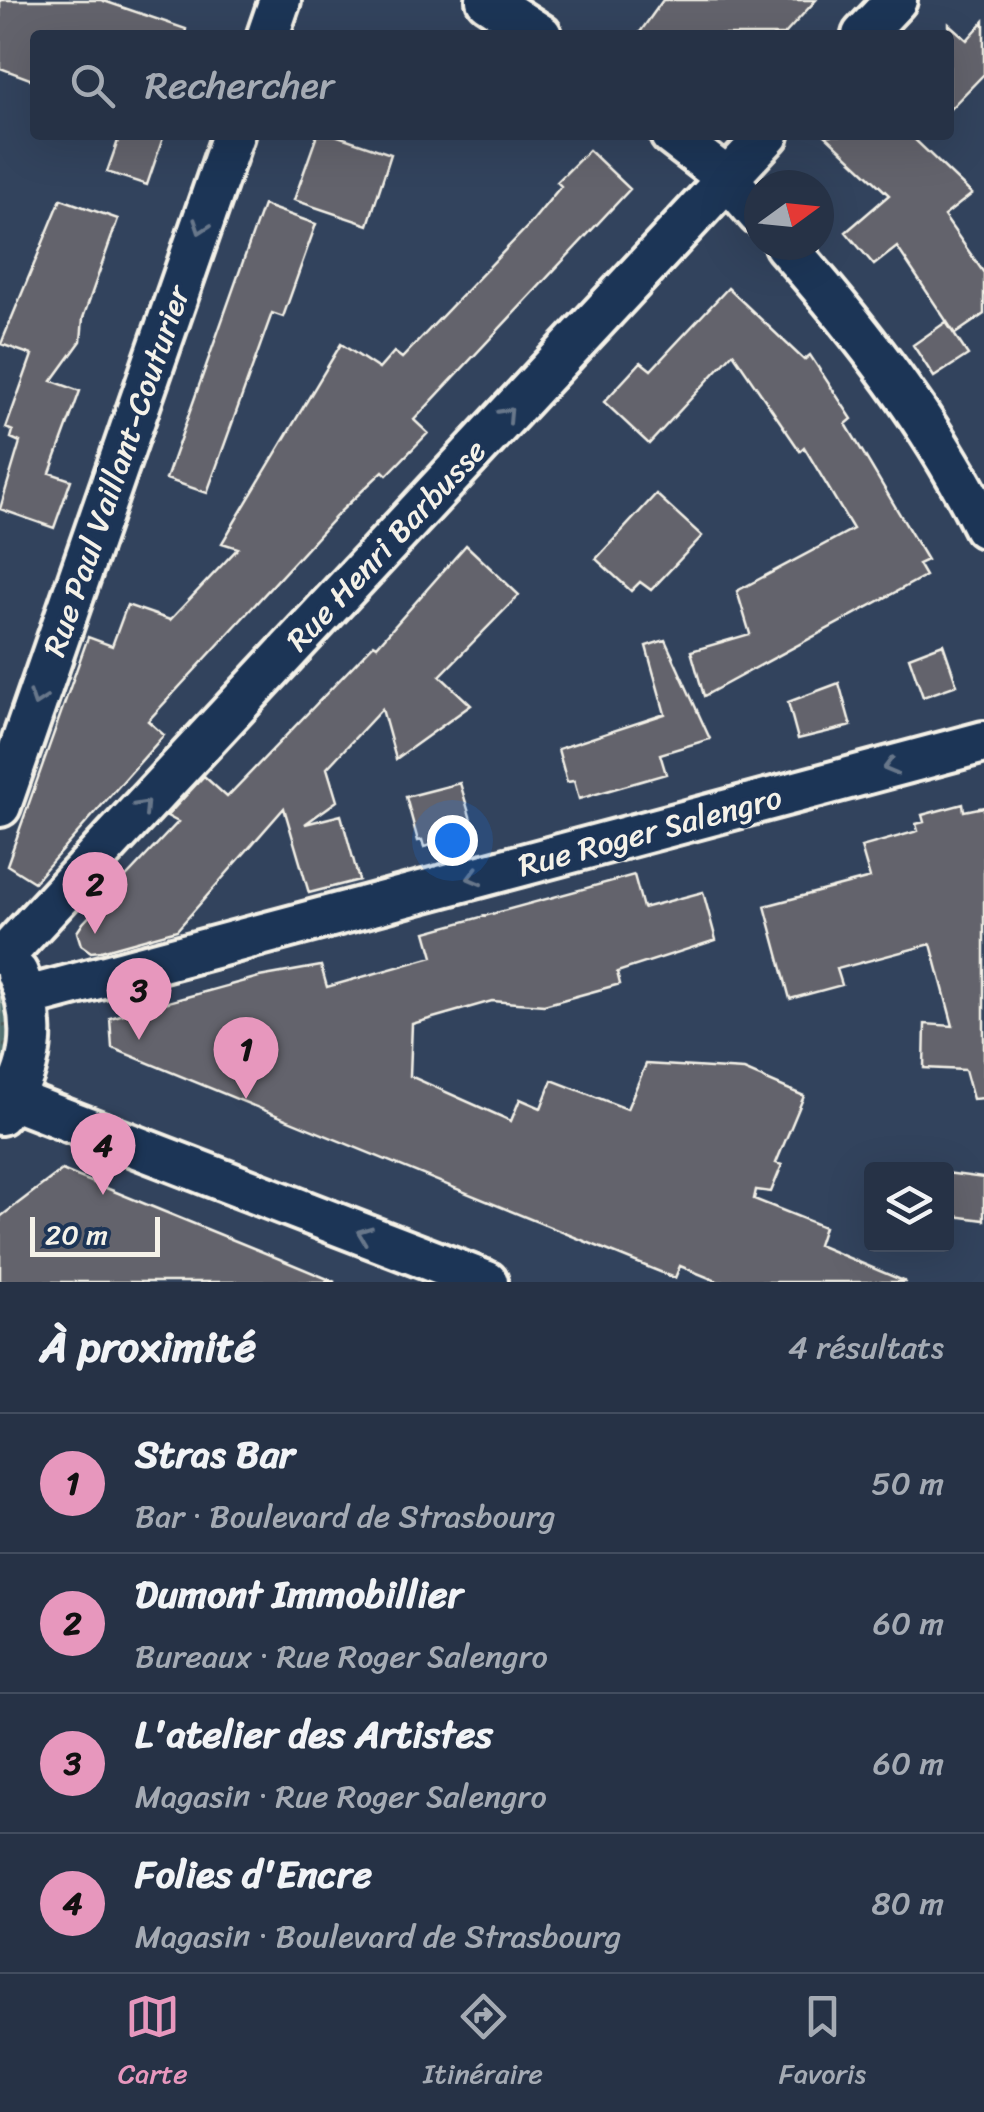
<!DOCTYPE html>
<html lang="fr">
<head>
<meta charset="utf-8">
<style>
  :root { --surface:#263246; --page:#323e51; --text:#f1f3f6; --muted:#a4aab3; --line:#424d5f; --accent:#e797bd }
  body { margin:0; font-family:Sriracha,sans-serif; background:var(--page); color:var(--text) }
  .controls { position:absolute; right:30px; bottom:30px; display:grid; overflow:hidden; border-radius:10px; box-shadow:0 10px 40px #0002 }
  .controls button { width:90px; height:90px; display:grid; place-items:center; padding:0; border:0; border-bottom:2px solid var(--line); background:var(--surface); color:var(--text); font:50px sans-serif }
  .compass { position:absolute; left:744px; top:170px; width:90px; height:90px; border-radius:50%; background:var(--surface); box-shadow:0 10px 40px #0002; rotate:75deg }
  .scale { position:absolute; left:30px; bottom:25px; width:130px; box-sizing:border-box; padding-left:10px; border:5px solid #f4f1e8; border-top:0; font-size:28px; line-height:35px; white-space:nowrap; color:#f4f1e8; -webkit-text-stroke:8px #1d3557; paint-order:stroke }
  .you { position:absolute; left:452px; top:840px; width:35px; height:35px; margin:-25px; border:8px solid #fff; border-radius:50%; background:#1a73e8; box-shadow:0 0 0 15px #1a73e833 }
  .badge { display:grid; place-items:center; width:65px; height:65px; border-radius:50%; background:var(--accent); color:#111; font-size:32px; font-weight:700 }
  .pin { position:absolute; translate:-50% -82px; filter:drop-shadow(0 2px 5px #0008) }
  .pin::after { content:''; position:absolute; top:52px; width:35px; height:30px; background:inherit; clip-path:polygon(0 0,100% 0,50% 100%) }
  .list { margin:0; padding:0; list-style:none }
  h2 { display:flex; justify-content:space-between; align-items:center; height:130px; margin:0; padding:0 40px; font-size:42px }
  h2 small { font-size:32px; font-weight:400; color:var(--muted) }
  .list li { display:grid; grid-template-columns:65px 1fr auto; gap:30px; align-items:center; box-sizing:border-box; height:140px; padding:0 40px; border-top:2px solid var(--line) }
  .list b { display:block; font-size:38px; white-space:nowrap }
  .list p { margin:0; font-size:32px; white-space:nowrap; color:var(--muted) }
  .list em { font-size:32px; font-style:normal; color:var(--muted) }
  .icon { flex:none; width:55px; height:55px; fill:none; stroke:currentColor; stroke-width:2; stroke-linecap:round; stroke-linejoin:round }
  .map { position:relative; flex:none; width:984px; height:1282px; overflow:hidden }
  .search { position:absolute; background:var(--surface); box-shadow:0 10px 40px #0002; left:30px; right:30px; top:30px; height:110px; display:flex; align-items:center; gap:25px; box-sizing:border-box; padding:0 35px; border-radius:10px; color:var(--muted); font-size:38px }
  .sheet { height:690px; background:var(--surface) }
  nav { display:flex; justify-content:space-around; align-items:center; box-sizing:border-box; height:140px; border-top:2px solid var(--line); background:var(--surface); font-size:28px; color:var(--muted) }
  nav a { display:grid; justify-items:center; gap:5px }
  nav .on { color:var(--accent) }
  .map>svg:first-child { display:block }
  .grass { fill:url(#grass-dots); stroke:#a3b2ad; stroke-width:2.5 }
  .building { fill:#63646c; stroke:#f4f1e8; stroke-width:2.5 }
  .lines { fill:none; stroke-linecap:round; stroke-linejoin:round }
  .minor-casing { stroke:#f4f1e8; stroke-width:48 }
  .minor { stroke:#1d3557; stroke-width:40 }
  .oneway { stroke:#68778a }
  .labels { text-anchor:middle; stroke-width:8; stroke-linejoin:round; paint-order:stroke }
  .street-label { font-size:32px; fill:#f4f1e8; stroke:#1d3557 }
</style>
</head>
<body>
<div class="map">
<svg width="984" height="1282" viewBox="0 0 984 1282">
  <defs>
    <pattern id="grass-dots" width="8" height="8" patternUnits="userSpaceOnUse" patternTransform="scale(2.5)"><rect width="8" height="8" fill="#527272"/><path d="M2 2h.1M6 6h.1" fill="none" stroke="#4d5b5a" stroke-width="1.8" stroke-linecap="round"/></pattern>
  </defs>
  <rect width="100%" height="100%" fill="#32435d"/>
  <filter id="ink" filterUnits="userSpaceOnUse"><feTurbulence type="fractalNoise" baseFrequency=".01" numOctaves="2"/><feDisplacementMap in="SourceGraphic" scale="20" xChannelSelector="R" yChannelSelector="G"/><feConvolveMatrix kernelMatrix="1 2 1 2 8 2 1 2 1" color-interpolation-filters="sRGB"/></filter>
  <g filter="url(#ink)">
    <!-- grass -->
    <path class="grass" d="M 0,985 L 15,1035 L 0,1081 Z"/>
    <!-- building -->
    <path class="building" d="M 0,0 L 101,0 L 186,29 L 185,35 L 35,35 L 35,81 L 0,68 Z
      M 663,0 L 816,0 L 784,35 L 638,35 Z
      M 984,21 L 984,74 L 949,110 L 949,24 L 967,40 Z
      M 120,135 L 164,135 L 147,185 L 107,172 Z
      M 317,135 L 335,135 L 391,154 L 368,225 L 294,200 Z
      M 825,135 L 910,135 L 972,194 L 944,216 L 984,273 L 984,314 L 955,334 L 897,247 L 874,265 L 846,232 L 889,195 Z
      M 589,150 L 630,189 L 414,420 L 428,433 L 387,475 L 383,471 L 341,511 L 148,721 L 164,735 L 34,882 L 7,865 L 88,637 L 112,646 L 127,605 L 170,620 L 238,548 L 222,543 L 341,344 L 379,369 L 394,352 L 402,358 L 530,224 L 561,186 L 557,182 Z
      M 61,199 L 118,219 L 83,318 L 81,341 L 52,381 L 80,391 L 50,473 L 71,480 L 54,528 L 0,509 L 20,442 L 11,438 L 13,431 L 6,428 L 32,355 L 1,344 Z
      M 263,205 L 316,224 L 283,317 L 272,313 L 207,493 L 166,479 Z
      M 728,288 L 804,360 L 810,355 L 852,419 L 846,424 L 927,560 L 918,564 L 925,576 L 704,696 L 691,651 L 750,634 L 737,591 L 853,529 L 804,447 L 800,451 L 733,353 L 649,444 L 604,402 L 641,362 L 651,370 Z
      M 946,322 L 968,355 L 934,377 L 913,345 Z
      M 656,494 L 702,536 L 651,590 L 640,582 L 631,591 L 596,559 Z
      M 466,545 L 519,595 L 440,676 L 471,705 L 396,759 L 382,709 L 327,768 L 337,801 L 305,824 L 341,815 L 359,880 L 309,893 L 284,808 L 177,930 L 101,951 L 91,952 L 81,945 L 77,932 L 83,923 L 178,822 L 167,816 L 204,776 L 227,797 L 374,644 L 377,646 Z
      M 665,640 L 710,739 L 660,754 L 666,774 L 579,799 L 574,781 L 567,782 L 558,749 L 665,714 L 646,646 Z
      M 943,644 L 957,685 L 923,697 L 909,657 Z
      M 839,683 L 851,726 L 798,739 L 788,702 Z
      M 460,783 L 475,833 L 424,847 L 422,840 L 418,841 L 406,797 Z
      M 963,804 L 964,811 L 984,807 L 984,1098 L 973,1099 L 965,1070 L 924,1068 L 925,1024 L 953,1026 L 931,944 L 837,969 L 842,985 L 790,999 L 765,906 L 870,878 L 861,847 L 918,831 L 916,824 L 924,822 L 922,815 Z
      M 634,875 L 643,908 L 703,892 L 716,940 L 617,972 L 620,984 L 544,1005 L 492,1001 L 412,1024 L 410,1076 L 511,1121 L 520,1099 L 541,1108 L 552,1080 L 627,1109 L 646,1064 L 744,1070 L 804,1096 L 776,1163 L 782,1165 L 771,1192 L 756,1190 L 754,1199 L 824,1227 L 818,1245 L 906,1282 L 719,1282 L 680,1266 L 675,1278 L 112,1048 L 110,1018 L 259,977 L 321,966 L 327,987 L 433,957 L 426,932 Z
      M 62,1170 L 258,1250 L 335,1282 L 0,1282 L 0,1217 Z
      M 946,1173 L 984,1178 L 984,1220 L 946,1215 Z"/>
    <g class="lines">
      <defs>
        <path id="minor" d="M 487,0 L 541,35
          M 268,35 L 280,0
          M 863,35 L 896,0
          M 671,135 L 727,178 L 759,215
          M 785,245 C 861,331 933,424 984,527
          M 0,806 L 233,135
          M 5,955 L 768,135
          M 27,997 L 984,742
          M 12,1099 L 487,1282
          M 0,1114 C 34,1073 39,1021 17,973"/>
      </defs>
      <!-- minor casing -->
      <use href="#minor" class="minor-casing"/>
      <!-- minor -->
      <use href="#minor" class="minor"/>
    </g>
    <!-- one-way arrows -->
    <defs><path id="oneway-chevron" d="M-2-3.5L2.5 0L-2 3.5" fill="none" stroke-width="1.6" stroke-linecap="round" stroke-linejoin="round" transform="scale(2.5)"/></defs>
    <g class="oneway">
      <use href="#oneway-chevron" transform="translate(201 227) rotate(109)"/>
      <use href="#oneway-chevron" transform="translate(507 414) rotate(-47)"/>
      <use href="#oneway-chevron" transform="translate(37 699) rotate(109)"/>
      <use href="#oneway-chevron" transform="translate(890 767) rotate(165)"/>
      <use href="#oneway-chevron" transform="translate(143 807) rotate(-47)"/>
      <use href="#oneway-chevron" transform="translate(474 877) rotate(165)"/>
      <use href="#oneway-chevron" transform="translate(364 1234) rotate(-159)"/>
    </g>
  </g>
  <g class="labels">
    <!-- street labels -->
    <g class="street-label">
      <text transform="translate(116 471) rotate(-71)" y="11">Rue Paul Vaillant-Couturier</text>
      <text transform="translate(386 545) rotate(-47)" y="11">Rue Henri Barbusse</text>
      <text transform="translate(650 831) rotate(-15)" y="11">Rue Roger Salengro</text>
    </g>
  </g>
</svg>
<div class="controls">
<button><svg class="icon" aria-label="layers" viewBox="0 0 24 24"><path d="M12 4l9 5-9 5-9-5zM3 14l9 5 9-5"/></svg></button>
</div>
<svg class="compass" viewBox="-18 -18 36 36"><path d="M0-13l5 13h-10z" fill="#e53935"/><path d="M0 13l5-13h-10z" fill="#a4aab3"/></svg>
<div class="scale">20 m</div>
<div class="you"></div>
<div class="pin badge" style="left:246px;top:1099px">1</div>
<div class="pin badge" style="left:95px;top:934px">2</div>
<div class="pin badge" style="left:139px;top:1040px">3</div>
<div class="pin badge" style="left:103px;top:1195px">4</div>
<div class="search"><svg class="icon" aria-label="search" viewBox="0 0 24 24"><circle cx="10" cy="10" r="6"/><path d="M15 15l6 6"/></svg>Rechercher</div>
</div>
<section class="sheet">
<h2>À proximité<small>4 résultats</small></h2>
<ul class="list">
<li><span class="badge">1</span><div><b>Stras Bar</b><p>Bar · Boulevard de Strasbourg</p></div><em>50 m</em></li>
<li><span class="badge">2</span><div><b>Dumont Immobillier</b><p>Bureaux · Rue Roger Salengro</p></div><em>60 m</em></li>
<li><span class="badge">3</span><div><b>L'atelier des Artistes</b><p>Magasin · Rue Roger Salengro</p></div><em>60 m</em></li>
<li><span class="badge">4</span><div><b>Folies d'Encre</b><p>Magasin · Boulevard de Strasbourg</p></div><em>80 m</em></li>
</ul>
</section>
<nav>
<a class="on"><svg class="icon" aria-label="map" viewBox="0 0 24 24"><path d="M3 6l6-2 6 2 6-2v14l-6 2-6-2-6 2zM9 4v14M15 6v14"/></svg>Carte</a>
<a><svg class="icon" aria-label="directions" viewBox="0 0 24 24"><path d="M12 3l9 9-9 9-9-9zM9 14v-3h6M13 9l2 2-2 2"/></svg>Itinéraire</a>
<a><svg class="icon" aria-label="saved" viewBox="0 0 24 24"><path d="M7 4h10v16l-5-4-5 4z"/></svg>Favoris</a>
</nav>
</body>
</html>
